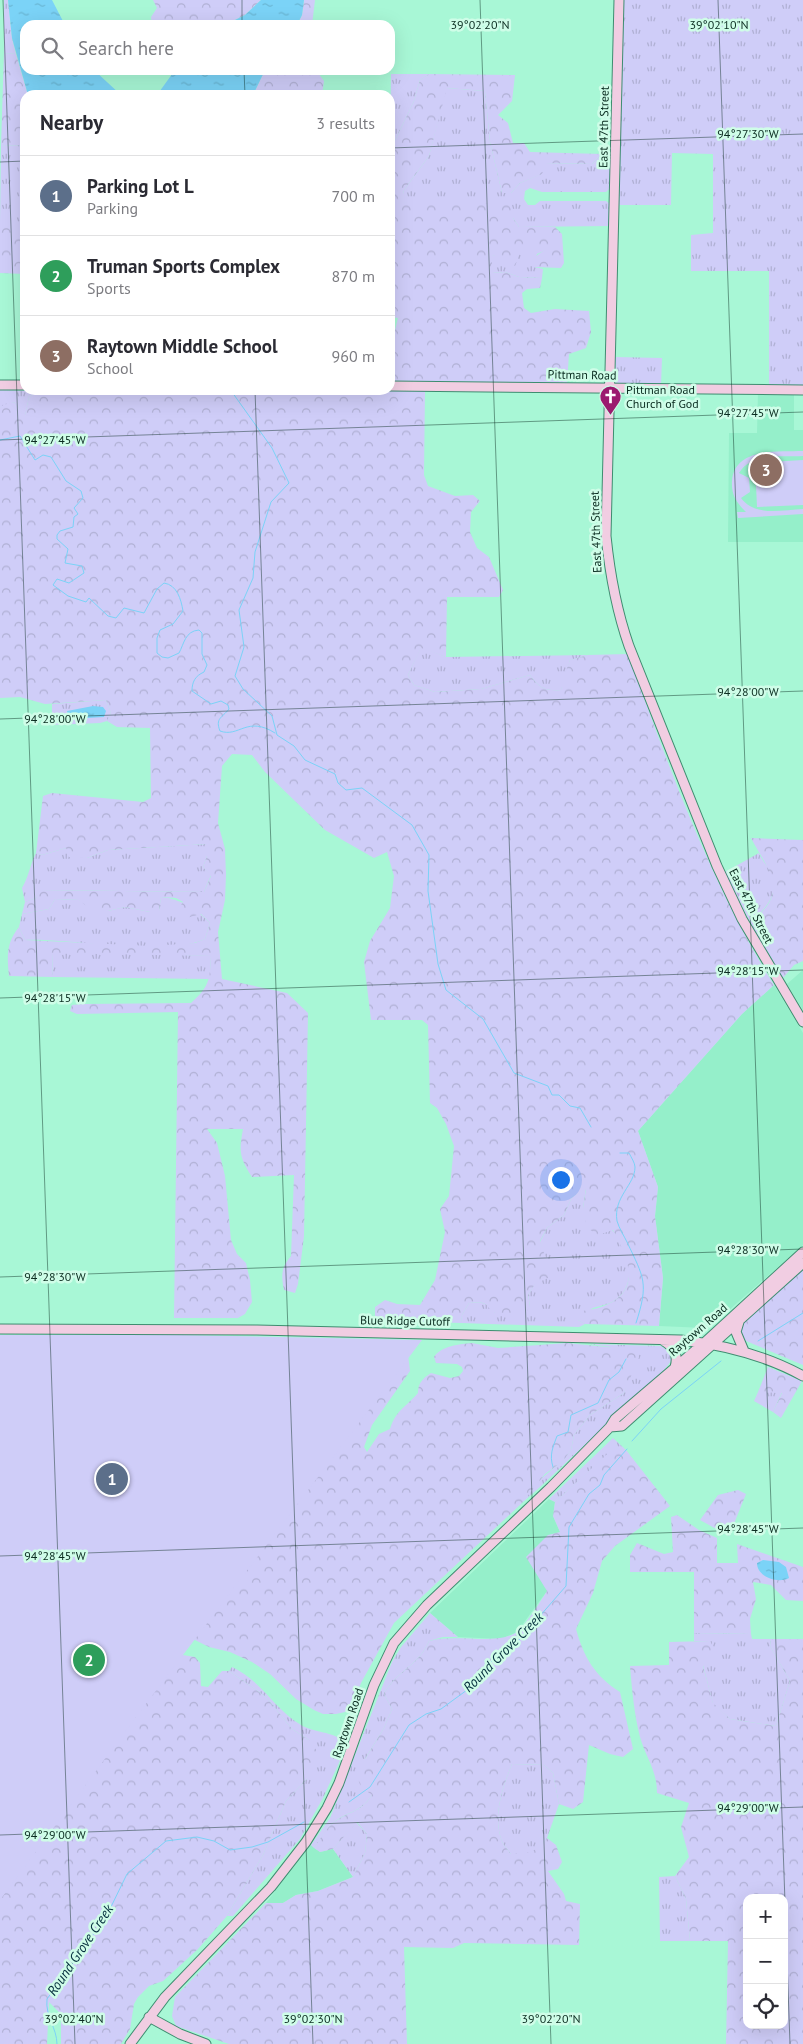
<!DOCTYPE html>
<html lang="en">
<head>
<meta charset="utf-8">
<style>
  :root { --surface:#fff; --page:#f7f7f7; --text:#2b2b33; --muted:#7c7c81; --line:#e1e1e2; --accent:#9b1b6f }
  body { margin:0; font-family:"PT Sans",sans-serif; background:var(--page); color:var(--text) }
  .controls { position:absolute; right:15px; bottom:15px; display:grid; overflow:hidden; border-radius:10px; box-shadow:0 5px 20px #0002 }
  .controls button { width:45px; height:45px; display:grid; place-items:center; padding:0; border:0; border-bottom:1px solid var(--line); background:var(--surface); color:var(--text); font:25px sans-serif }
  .you { position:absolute; left:560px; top:1179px; width:18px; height:18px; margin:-12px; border:4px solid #fff; border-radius:50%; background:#1a73e8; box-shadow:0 0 0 8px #1a73e833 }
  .badge { display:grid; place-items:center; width:32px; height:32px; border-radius:50%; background:var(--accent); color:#fff; font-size:16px; font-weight:700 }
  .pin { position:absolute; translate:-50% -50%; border:2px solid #fff; box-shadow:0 1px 5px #0006 }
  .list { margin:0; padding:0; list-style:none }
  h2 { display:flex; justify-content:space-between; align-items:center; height:65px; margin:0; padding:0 20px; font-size:21px }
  h2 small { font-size:16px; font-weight:400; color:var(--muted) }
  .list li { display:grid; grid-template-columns:32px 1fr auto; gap:15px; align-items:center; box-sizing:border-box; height:80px; padding:0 20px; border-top:1px solid var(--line) }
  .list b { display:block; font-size:19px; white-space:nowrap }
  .list p { margin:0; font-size:16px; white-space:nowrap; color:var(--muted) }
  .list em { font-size:16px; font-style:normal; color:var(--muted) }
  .icon { flex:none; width:28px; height:28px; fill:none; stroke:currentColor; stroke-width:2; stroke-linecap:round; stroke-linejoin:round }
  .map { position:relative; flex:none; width:803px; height:2044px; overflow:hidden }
  .search { position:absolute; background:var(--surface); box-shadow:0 5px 20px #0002; left:20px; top:20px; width:375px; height:55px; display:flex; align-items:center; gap:12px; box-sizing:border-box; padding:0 18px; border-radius:15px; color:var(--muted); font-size:19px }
  .panel { position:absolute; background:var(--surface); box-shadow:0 5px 20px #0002; left:20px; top:90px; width:375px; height:305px; border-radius:15px }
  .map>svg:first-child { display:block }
  .built { fill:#95efca }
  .grass { fill:url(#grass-tufts) }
  .forest { fill:url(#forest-crowns); fill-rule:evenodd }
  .pitch { fill:#cfcdf8 }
  .water { fill:url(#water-ripples) }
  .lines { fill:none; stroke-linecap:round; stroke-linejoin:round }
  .stream { stroke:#7bd3f7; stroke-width:1 }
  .secondary-casing { stroke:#3e8d70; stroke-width:11 }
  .secondary { stroke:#f1cde2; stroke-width:9 }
  .ticks { fill:none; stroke:#092b1f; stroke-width:1; stroke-opacity:0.45 }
  .labels { text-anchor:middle; stroke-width:5; stroke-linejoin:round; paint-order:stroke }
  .street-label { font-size:12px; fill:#092b1f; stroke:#cffde8 }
  .poi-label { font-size:12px; fill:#092b1f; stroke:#cffde8; text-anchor:start }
  .water-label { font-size:14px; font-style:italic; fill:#042e3d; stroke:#cffde8 }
  .ticks-label { font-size:12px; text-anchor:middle; fill:#092b1f; stroke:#cffde8; stroke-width:5; stroke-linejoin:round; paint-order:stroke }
</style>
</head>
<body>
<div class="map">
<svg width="803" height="2044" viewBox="0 0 803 2044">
  <defs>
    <pattern id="grass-tufts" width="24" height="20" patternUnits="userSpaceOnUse" patternTransform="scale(1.25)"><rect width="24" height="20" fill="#cfcdf8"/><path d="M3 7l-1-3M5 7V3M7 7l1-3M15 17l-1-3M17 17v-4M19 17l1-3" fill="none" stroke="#b0b0d4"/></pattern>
    <pattern id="forest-crowns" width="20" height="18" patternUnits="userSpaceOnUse" patternTransform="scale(1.25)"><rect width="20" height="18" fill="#cfcdf8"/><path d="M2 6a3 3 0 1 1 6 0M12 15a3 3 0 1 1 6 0" fill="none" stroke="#b0b0d4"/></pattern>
    <pattern id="water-ripples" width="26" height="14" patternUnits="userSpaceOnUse" patternTransform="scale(1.25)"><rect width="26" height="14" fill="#7bd3f7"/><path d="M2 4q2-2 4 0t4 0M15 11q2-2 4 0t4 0" fill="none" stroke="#69b5d3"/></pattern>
  </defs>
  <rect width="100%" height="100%" fill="#a8f7d6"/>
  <!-- built -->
  <path class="built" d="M 758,392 L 794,392 L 794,430 L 803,430 L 803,542 L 728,542 L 729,433 L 757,433 Z
    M 803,970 L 803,1010 L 787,984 Z
    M 774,985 L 803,1033 L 803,1245 L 711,1326 L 705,1328 L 659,1326 L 663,1278 L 655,1216 L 658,1187 L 638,1131 L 742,1014 Z
    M 549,1499 L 555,1502 L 553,1516 L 560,1532 L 547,1591 L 517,1632 L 501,1639 L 458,1637 L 430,1613 Z
    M 311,1845 L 320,1852 L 333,1849 L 353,1877 L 318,1891 L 296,1895 L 283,1903 L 266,1903 Z"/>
  <!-- grass -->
  <path class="grass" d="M 4,0 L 8,0 L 12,38 L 16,54 L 4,53 Z
    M 623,0 L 803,0 L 803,385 L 769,385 L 769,271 L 691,271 L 691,235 L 713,233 L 713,154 L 672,153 L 671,205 L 618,205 Z
    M 391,74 L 429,74 L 420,80 L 414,101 L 390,151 Z
    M 446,88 L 485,91 L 490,142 L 502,193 L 511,193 L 520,183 L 541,174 L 545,163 L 592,164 L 602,154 L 611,153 L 610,188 L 606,192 L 542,192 L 530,188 L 525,191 L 524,199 L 528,205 L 535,205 L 540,201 L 606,201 L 610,204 L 610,226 L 519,227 L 513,218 L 401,202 L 404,190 L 429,156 Z
    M 22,145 L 25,154 L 25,222 L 0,222 L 1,146 Z
    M 533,248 L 548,249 L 537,254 L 534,267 L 543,269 L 542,278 L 519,277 L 505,272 L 492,273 L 492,256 L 516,249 Z
    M 615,357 L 662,358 L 661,385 L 616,384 Z
    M 0,390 L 38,391 L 29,397 L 25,416 L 14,402 L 0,408 Z
    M 421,647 L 446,657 L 588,655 L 570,660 L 561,690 C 545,691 539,688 530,675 L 481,689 L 435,692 L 414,685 L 408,675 Z
    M 106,700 L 111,713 L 107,721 L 100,723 L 52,725 L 52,704 Z
    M 207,844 L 207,856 L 203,867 L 211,875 L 204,892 L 41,890 L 36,898 L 25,902 L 22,888 C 29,876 30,865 36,853 L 42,855 L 66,848 L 87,858 L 108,850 Z
    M 759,853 C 762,862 772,870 774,878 C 777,897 763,912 750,922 L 725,872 Z
    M 161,897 C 182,899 196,909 210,923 L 205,939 C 163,958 73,938 25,940 L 19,927 L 22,914 L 49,909 L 55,899 L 79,900 L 108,911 L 125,907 L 150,912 L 159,911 Z
    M 100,952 L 211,956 L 210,979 L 52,977 L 53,953 Z
    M 586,1188 L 583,1208 C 592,1215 603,1221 611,1229 C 629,1245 638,1281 618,1298 C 610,1305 602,1305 593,1308 C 588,1310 583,1316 578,1320 L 585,1324 L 579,1327 L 461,1323 L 462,1315 L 469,1303 C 482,1302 487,1302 495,1313 L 530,1306 L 528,1295 C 539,1278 547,1262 540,1242 L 547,1228 L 564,1215 L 572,1197 Z
    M 590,1344 L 661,1346 L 670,1352 L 671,1361 L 665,1369 C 616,1413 571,1460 522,1503 L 535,1484 L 563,1460 L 571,1450 L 574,1435 L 590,1415 L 624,1393 L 630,1374 L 610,1347 Z
    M 770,1391 L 782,1392 L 773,1412 L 754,1401 L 758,1392 Z
    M 613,1438 L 626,1450 L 616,1447 L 555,1502 L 549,1499 Z
    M 430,1613 L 458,1637 L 443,1637 L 429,1641 C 418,1667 397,1670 384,1694 L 392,1709 L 384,1728 L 365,1759 L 372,1795 C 359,1815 346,1810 331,1825 C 325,1831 320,1840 314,1848 L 311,1845 L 330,1818 L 392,1662 L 401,1647 Z
    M 694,1633 L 751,1634 L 752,1639 L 771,1639 L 770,1646 L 790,1681 L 776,1726 L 730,1719 L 713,1704 L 703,1665 L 710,1641 L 694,1641 Z
    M 232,1667 C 261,1680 274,1709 301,1725 C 314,1733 333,1731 344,1742 L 343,1754 L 323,1798 L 300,1839 L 233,1916 L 227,1916 L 263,1855 L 286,1801 L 307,1779 L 309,1740 L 292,1729 L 266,1697 L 229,1671 Z
    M 512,1764 L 544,1765 L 553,1773 L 559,1804 L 547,1838 L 540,1848 L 527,1854 L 511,1854 C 508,1850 503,1845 502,1841 C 492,1817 503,1786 512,1764 Z
    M 356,1822 L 367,1834 L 365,1853 L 353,1877 L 333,1849 Z
    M 675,1876 L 686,1899 L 690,1941 L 660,1941 L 659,1877 Z"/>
  <!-- forest -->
  <path class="forest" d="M 153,0 L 261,0 L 245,15 L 225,25 L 152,25 L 151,17 L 157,8 Z
    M 304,0 L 315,0 L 312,25 L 297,25 L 302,15 Z
    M 4,53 L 16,54 L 28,95 L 25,95 L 25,154 L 22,145 L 1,146 Z
    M 265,70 L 316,70 L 324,81 L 322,95 L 253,95 Z
    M 429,74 L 515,75 L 512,101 L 498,115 L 508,123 L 513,143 L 524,143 L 530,152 L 602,154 L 592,164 L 546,163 L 542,174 L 520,183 L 511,193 L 502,193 L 490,142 L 485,91 L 447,88 L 429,156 L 404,190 L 402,202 L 512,204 L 513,218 L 519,227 L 555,227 L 562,234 L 564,263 L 561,268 L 534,267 L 529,261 L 546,249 L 517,249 L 518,259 L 515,266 L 504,265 L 499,255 L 492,256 L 492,273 L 505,272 L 519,277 L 542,278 L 540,288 L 527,289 L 522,293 L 524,308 L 531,313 L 555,309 L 589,311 L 591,332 L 586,348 L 569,354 L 567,383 L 390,381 L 390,350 L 398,318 L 390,317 L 390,151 L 414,101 L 420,80 Z
    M 0,222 L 25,222 L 25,274 L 0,273 Z
    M 38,391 L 425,391 L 424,475 L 428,486 L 455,496 L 473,495 L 480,501 L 471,512 L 470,532 L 477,548 L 489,557 L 503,590 L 499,597 L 447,597 L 446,657 L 421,648 L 408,675 L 414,685 L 435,692 L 481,689 L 530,675 C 539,688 545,691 561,690 L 563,679 L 570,660 L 588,655 L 628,654 C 669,767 710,883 774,985 L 742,1014 L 638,1131 L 658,1187 L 655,1216 L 663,1278 L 659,1326 L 585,1324 L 578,1320 L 580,1312 C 588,1309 599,1309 606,1305 C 643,1289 627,1256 613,1230 L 598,1235 L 587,1228 L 583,1208 L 586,1189 L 572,1197 L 564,1215 L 547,1228 L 540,1241 L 545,1256 L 552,1262 L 550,1277 L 535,1284 L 528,1295 L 530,1306 L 525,1314 C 516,1315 507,1317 497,1314 C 482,1307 494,1301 469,1303 L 462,1315 L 461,1323 L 375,1320 L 375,1307 L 385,1300 L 397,1304 L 420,1305 L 435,1280 L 445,1232 L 440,1209 L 449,1196 L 454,1146 L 446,1124 L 437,1108 L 430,1103 L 428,1025 L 422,1020 L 371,1020 L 364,962 L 370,941 L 390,908 L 394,876 L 387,852 L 374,858 L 325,830 L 265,772 L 252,755 L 232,754 L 222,766 L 218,823 L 225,849 L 226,875 L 225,900 L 218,932 L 222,979 L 287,993 L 308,1013 L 304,1236 L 298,1284 L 295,1293 L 284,1290 C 281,1275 281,1268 291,1256 L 294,1175 L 252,1177 C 239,1157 239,1151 243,1129 L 207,1129 L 217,1143 L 225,1176 L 231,1240 L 237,1254 L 246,1263 L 250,1280 L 252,1302 L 245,1314 L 238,1318 L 174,1318 L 178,1012 L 77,1014 L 70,1011 L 72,1005 L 83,1004 L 191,1003 C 209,987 210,980 211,956 L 53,953 L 52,977 L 9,976 C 7,957 6,943 19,927 L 25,940 L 151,946 L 195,943 L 205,939 L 210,923 L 201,914 L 183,919 L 178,909 L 183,902 L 176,898 L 161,897 L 159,912 L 150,912 L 125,907 L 108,911 L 91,910 L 79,900 L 55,899 L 49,909 L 22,914 L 25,902 L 36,898 L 40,890 L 204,892 L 211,876 L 203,867 L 207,856 L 207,844 L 108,850 L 87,858 L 69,857 L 66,848 L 42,855 L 36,853 L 43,796 L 52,793 L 143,802 L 151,798 L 150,728 L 117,727 L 107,721 L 111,713 L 106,700 L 45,704 L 20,697 L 0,698 L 0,408 L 3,405 L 14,402 L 25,415 L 29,397 Z
    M 751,838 L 803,840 L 803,961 L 794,965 L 783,978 L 750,922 C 790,893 770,873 751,838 Z
    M 803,1268 L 803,1365 L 746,1341 C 740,1333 740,1328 745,1320 Z
    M 472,1343 L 498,1348 L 567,1343 L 636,1350 L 639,1357 L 624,1393 L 590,1415 L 574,1435 L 571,1450 L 563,1461 L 545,1474 L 522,1503 L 394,1623 L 361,1683 L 352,1705 L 345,1712 L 336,1714 L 323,1714 L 314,1710 L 296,1699 L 270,1674 L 252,1662 L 230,1652 L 209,1647 L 191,1638 L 407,1347 L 410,1371 L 372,1425 L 364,1447 L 367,1452 L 379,1434 L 390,1429 C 396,1410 405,1408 418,1393 C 418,1383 423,1378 431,1373 L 450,1378 L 459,1376 L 463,1371 L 462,1367 L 457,1364 L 436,1363 L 434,1357 C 441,1346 460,1344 472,1343 Z
    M 768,1367 L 802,1381 L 781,1418 L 773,1412 L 782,1393 L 758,1392 Z
    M 616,1446 L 626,1450 L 670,1506 L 615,1546 L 602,1561 L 593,1593 L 576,1629 C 584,1658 595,1676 620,1692 L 633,1749 L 623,1757 L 610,1754 L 589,1745 L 583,1802 L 573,1809 L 559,1804 L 553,1773 L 544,1765 L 512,1764 C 503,1786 492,1817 502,1841 C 503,1845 508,1850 511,1854 C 528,1854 537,1852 547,1838 L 556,1845 L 562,1862 L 558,1869 L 548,1871 L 564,1894 L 566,1901 L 580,1904 L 579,1945 L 464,1943 L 453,1948 L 404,1947 L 407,2044 L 229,2044 L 176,2026 L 172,2016 L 175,1997 L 266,1903 L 283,1903 L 296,1895 L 318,1891 L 353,1877 L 365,1853 L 367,1834 L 357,1822 L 333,1849 L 320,1852 L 314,1848 C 320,1840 324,1831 331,1825 C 346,1811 360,1814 372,1795 L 361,1787 L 356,1774 L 384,1728 L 392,1709 L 384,1694 C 397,1670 418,1667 429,1641 C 456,1633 497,1646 517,1632 C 526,1625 540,1602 547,1591 L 526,1557 L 548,1535 L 560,1532 L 553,1516 L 555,1502 Z
    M 738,1490 L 746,1494 L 729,1536 L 700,1520 L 718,1495 Z
    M 677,1515 L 699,1530 L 717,1538 L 717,1563 L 738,1563 L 737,1544 L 803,1567 L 803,1601 L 786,1600 L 771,1585 L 753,1582 L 756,1599 L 750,1619 L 751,1634 L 694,1633 L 694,1572 L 630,1572 L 630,1555 L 637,1543 L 664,1554 L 673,1552 L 671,1517 Z
    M 771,1639 L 803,1639 L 803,2044 L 726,2044 L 728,1941 L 690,1941 L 686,1899 L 675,1876 L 689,1857 L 681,1827 L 689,1803 L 657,1793 C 657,1770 646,1758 640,1737 C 634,1713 632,1690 630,1666 L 669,1665 L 669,1642 L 710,1641 L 717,1654 L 703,1666 L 713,1703 L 730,1719 L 776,1726 L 790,1681 L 770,1646 ZM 747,1898 L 784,1898 L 784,2025 L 747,2025 Z
    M 177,1654 L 195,1657 L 200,1663 L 201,1686 L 208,1687 L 222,1671 L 229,1671 L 266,1697 L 292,1729 L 309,1740 L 317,1751 L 316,1764 L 307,1779 L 286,1801 L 263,1855 L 227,1916 L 198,1949 L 173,1972 L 163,1981 L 149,1986 L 138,1997 L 134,2004 L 130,2029 L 121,2044 L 61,2044 L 61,2014 L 49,2002 L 47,2044 L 0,2044 L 0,1880 Z"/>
  <!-- pitch -->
  <path class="pitch" d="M 803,451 L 803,456 C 781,457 752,452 739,473 L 749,478 L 750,492 L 741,498 C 755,517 782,510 803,509 L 803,514 L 738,518 L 737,512 L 746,512 C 737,503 731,495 732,481 C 735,447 778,452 803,451 Z
    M 803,460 L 803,505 L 757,507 L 755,463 Z
    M 0,1335 L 182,1335 L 422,1340 L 142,1709 L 0,1900 Z"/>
  <!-- water -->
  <path class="water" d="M 8,0 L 52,0 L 65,25 L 25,25 L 25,70 L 94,70 L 121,95 L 28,95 L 12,38 Z
    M 261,0 L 304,0 L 302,15 L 297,25 L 225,25 L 245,15 Z
    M 175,70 L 265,70 L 253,95 L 157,95 Z
    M 93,706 L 103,707 L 106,711 L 104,717 L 71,719 L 68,717 L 67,711 Z
    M 763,1560 L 779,1562 L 786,1567 L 789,1578 C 778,1584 757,1577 757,1563 Z"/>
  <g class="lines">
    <!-- stream -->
    <path class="stream" d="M 232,392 L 272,448 L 289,483 L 271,502 L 255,552 L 253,578 L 239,610 L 244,647 L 235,676 L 243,689 L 272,716 L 277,735 L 294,746 L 305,760 L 335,774 L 338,783 L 346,790 L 362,788 L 412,825 L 429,855 L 428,891 L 438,964 L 446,990 L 483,1019 L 514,1073 L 548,1086 L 552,1095 L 559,1095 L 570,1106 L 580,1108 L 591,1127
      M 0,440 L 20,436 L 35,460 L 43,455 L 51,457 L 66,481 L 81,491 L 83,498 L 74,508 L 78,514 L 74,517 L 73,527 L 60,531 L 57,535 L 57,539 L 68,549 L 65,563 L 82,566 L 84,573 L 69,583 L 57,579 L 53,585 L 68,596 L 86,602 L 89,598 L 108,616 L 116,618 L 124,608 L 144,613 L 157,589 L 164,583 C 177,585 181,599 183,611 L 173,624 L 160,630 L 157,638 L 157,653 L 162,657 L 168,658 L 179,653 C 184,644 185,631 199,630 L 202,633 L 202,654 L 207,665 L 204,672 C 195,676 192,682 192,691 L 211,704 L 221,701 L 228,705 L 229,709 C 222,718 215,718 220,731 C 239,738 247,715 275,733
      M 620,1153 L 629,1153 C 631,1157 635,1163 635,1167 C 635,1185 613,1197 617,1221 C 619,1228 624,1236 627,1242 C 644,1278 649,1283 636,1323
      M 758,1341 L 803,1313
      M 632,1441 L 661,1409 L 721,1361
      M 553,1467 C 549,1455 553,1447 557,1436 L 568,1432 L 571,1415 L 598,1403 L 609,1380 L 619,1372 L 626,1359
      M 349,1802 L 370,1787 L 409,1725 L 426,1714 L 441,1709 L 467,1690 L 503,1648 L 519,1640 L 566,1586 L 569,1527 L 589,1494 L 600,1485 L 604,1475 L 627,1449
      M 57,2044 C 57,2028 45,2016 47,1999 L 107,1915 L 127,1874 L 166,1841 L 197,1837 L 214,1841 L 230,1850 L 252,1847 L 268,1842 L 304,1822"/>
    <defs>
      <path id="secondary" d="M 619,0 L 606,536 C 610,575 616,609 629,646 L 717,866 L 742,919 L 803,1022
        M 0,385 L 25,385
        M 390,386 L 803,390
        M 739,1322 L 736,1332 L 744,1351
        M 0,1329 L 257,1330 L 681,1340 C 725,1345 765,1355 803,1376
        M 662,1340 C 673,1346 679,1354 675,1367
        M 610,1427 L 622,1426 L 803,1263
        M 149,2017 L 180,2034 L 206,2044
        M 130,2044 L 165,1997 L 271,1887 L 306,1842 L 327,1808 L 339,1783 L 374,1685 L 394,1643 L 427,1605 L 551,1487 L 610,1427 L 615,1419 L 704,1343 L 803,1252"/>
    </defs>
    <!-- secondary casing -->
    <use href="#secondary" class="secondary-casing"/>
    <!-- secondary -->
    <use href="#secondary" class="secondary"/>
  </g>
  <!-- ticks -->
  <path class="ticks" d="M 3,0 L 75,2044M 242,0 L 242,25M 480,0 L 551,2044M 718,0 L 790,2044M 244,70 L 245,95M 390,148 L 803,134M 0,162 L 25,161M 255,390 L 313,2044M 0,440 L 803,412M 0,719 L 803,691M 0,998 L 803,970M 0,1277 L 803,1249M 0,1556 L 803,1528M 0,1835 L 803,1807"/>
  <!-- icons -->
  <defs>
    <symbol id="church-pin" viewBox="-11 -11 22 30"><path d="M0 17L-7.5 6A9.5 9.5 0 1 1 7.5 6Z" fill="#9b1b6f" stroke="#cffde8"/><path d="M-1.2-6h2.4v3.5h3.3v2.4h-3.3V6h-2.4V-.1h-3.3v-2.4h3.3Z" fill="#fff"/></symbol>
  </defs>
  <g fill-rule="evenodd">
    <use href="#church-pin" x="598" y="384" width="25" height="34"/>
  </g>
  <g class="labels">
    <!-- street labels -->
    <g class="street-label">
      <text transform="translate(604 127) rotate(-89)" y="4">East 47th Street</text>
      <text transform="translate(582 375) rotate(1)" y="4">Pittman Road</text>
      <text transform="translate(596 532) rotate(-92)" y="4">East 47th Street</text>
      <text transform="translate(751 906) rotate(63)" y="4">East 47th Street</text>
      <text transform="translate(405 1321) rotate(1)" y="4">Blue Ridge Cutoff</text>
      <text transform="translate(698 1330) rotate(-41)" y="4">Raytown Road</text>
      <text transform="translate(348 1723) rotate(-71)" y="4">Raytown Road</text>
    </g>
    <!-- poi labels -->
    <g class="poi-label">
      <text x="626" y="394">Pittman Road<tspan x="626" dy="14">Church of God</tspan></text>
    </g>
    <!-- water labels -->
    <g class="water-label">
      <text transform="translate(503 1652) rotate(-45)" y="5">Round Grove Creek</text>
      <text transform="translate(80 1950) rotate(-56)" y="5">Round Grove Creek</text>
    </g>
  </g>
  <g class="ticks-label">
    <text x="480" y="29">39°02'20"N</text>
    <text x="719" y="29">39°02'10"N</text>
    <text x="748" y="138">94°27'30"W</text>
    <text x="748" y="417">94°27'45"W</text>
    <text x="55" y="444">94°27'45"W</text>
    <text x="748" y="696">94°28'00"W</text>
    <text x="55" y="723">94°28'00"W</text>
    <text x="748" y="975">94°28'15"W</text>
    <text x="55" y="1002">94°28'15"W</text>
    <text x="748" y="1254">94°28'30"W</text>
    <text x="55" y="1281">94°28'30"W</text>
    <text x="748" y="1533">94°28'45"W</text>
    <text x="55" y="1560">94°28'45"W</text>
    <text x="748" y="1812">94°29'00"W</text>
    <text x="55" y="1839">94°29'00"W</text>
    <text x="74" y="2023">39°02'40"N</text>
    <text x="313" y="2023">39°02'30"N</text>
    <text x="551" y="2023">39°02'20"N</text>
  </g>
</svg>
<div class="controls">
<button>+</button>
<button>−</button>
<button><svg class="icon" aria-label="locate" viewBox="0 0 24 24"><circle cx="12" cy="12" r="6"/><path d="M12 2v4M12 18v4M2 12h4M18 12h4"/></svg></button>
</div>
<div class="you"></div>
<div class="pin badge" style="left:112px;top:1479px;background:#5c6f8a">1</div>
<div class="pin badge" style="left:89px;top:1660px;background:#2e9e5b">2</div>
<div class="pin badge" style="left:766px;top:470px;background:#8d6e63">3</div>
<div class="search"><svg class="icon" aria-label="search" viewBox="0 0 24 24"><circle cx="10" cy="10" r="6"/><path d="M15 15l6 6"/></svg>Search here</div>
<section class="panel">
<h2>Nearby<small>3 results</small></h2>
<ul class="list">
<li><span class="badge" style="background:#5c6f8a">1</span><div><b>Parking Lot L</b><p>Parking</p></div><em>700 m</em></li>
<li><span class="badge" style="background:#2e9e5b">2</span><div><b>Truman Sports Complex</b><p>Sports</p></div><em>870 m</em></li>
<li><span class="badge" style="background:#8d6e63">3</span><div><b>Raytown Middle School</b><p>School</p></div><em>960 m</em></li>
</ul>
</section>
</div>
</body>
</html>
